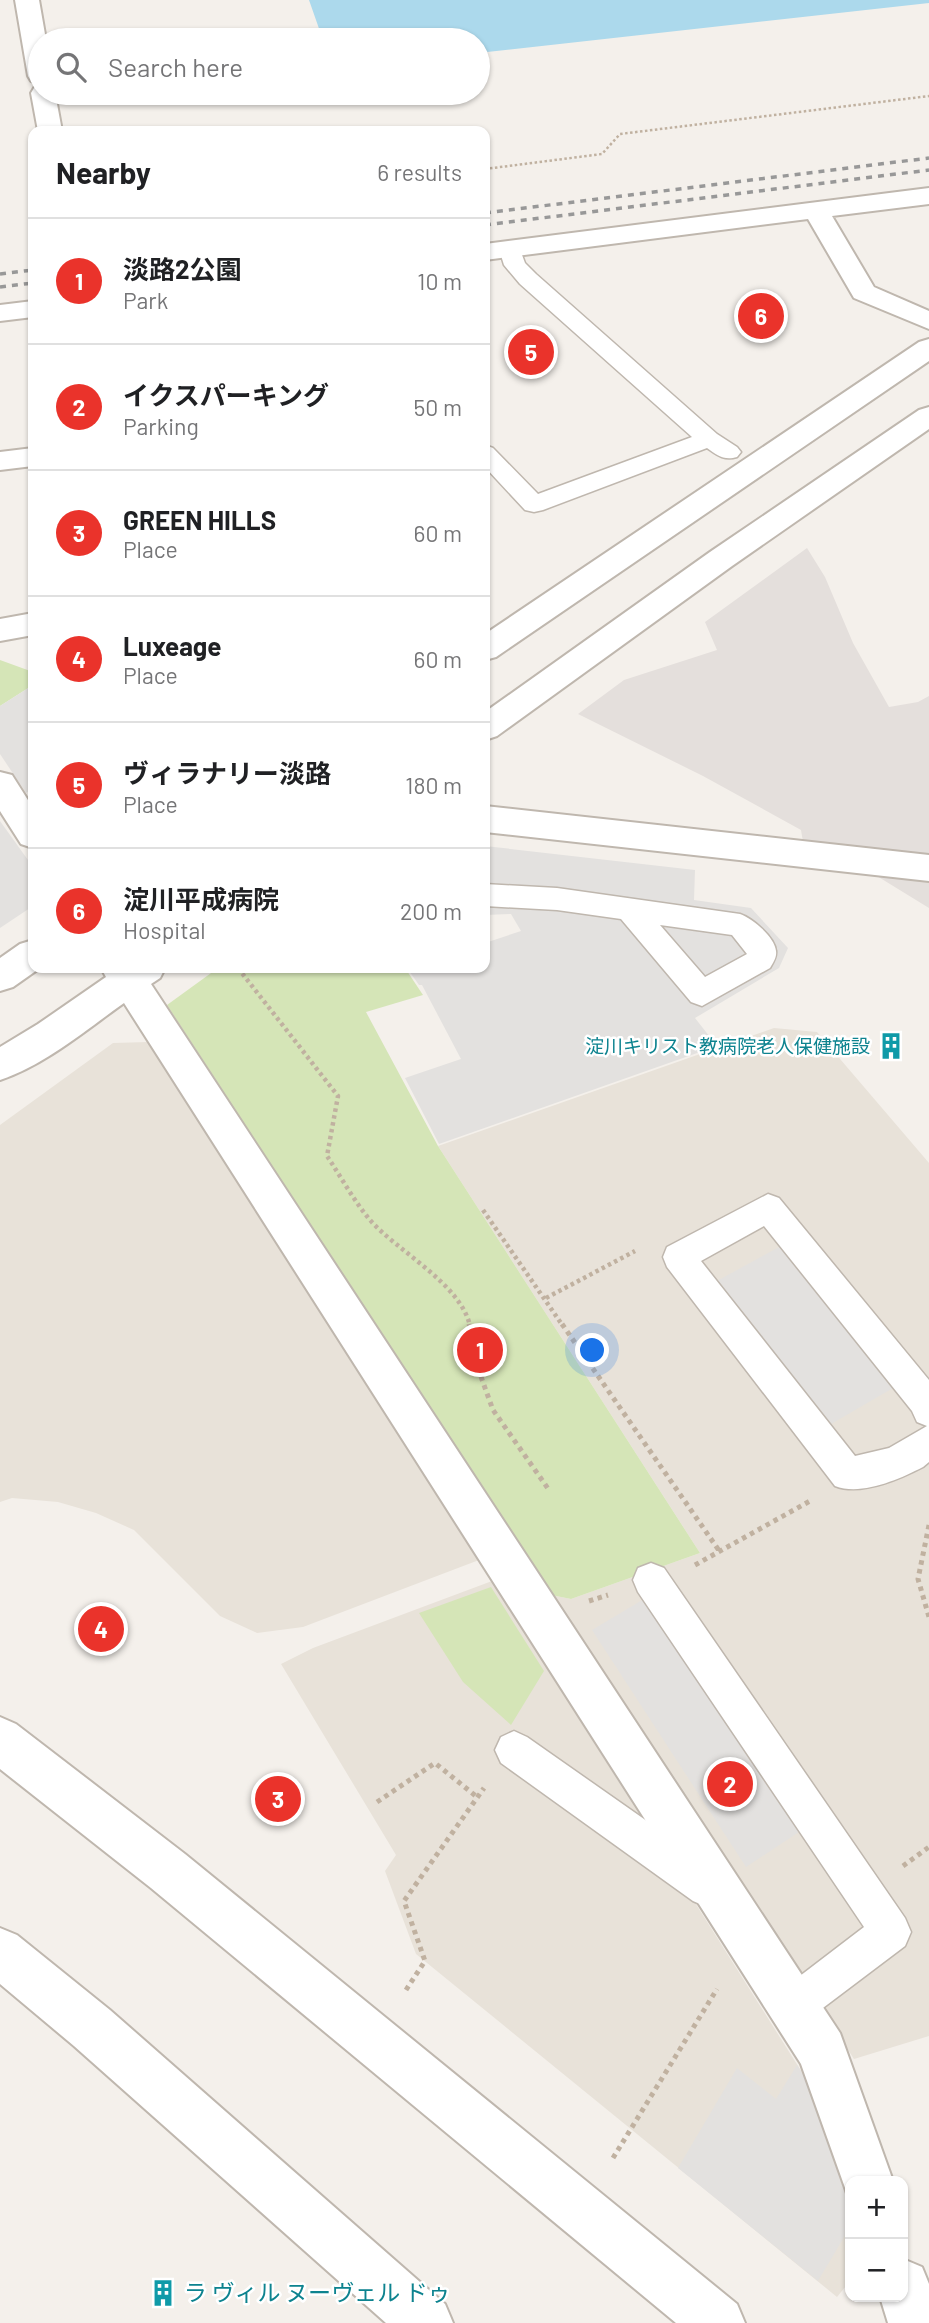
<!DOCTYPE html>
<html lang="en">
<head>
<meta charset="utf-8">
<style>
  :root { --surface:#fff; --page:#f2f2f2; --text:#202124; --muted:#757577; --line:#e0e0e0; --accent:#ea332b }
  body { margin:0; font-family:Barlow,"Noto Sans JP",sans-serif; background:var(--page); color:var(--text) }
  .controls { position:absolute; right:21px; bottom:21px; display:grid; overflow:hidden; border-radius:14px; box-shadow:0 2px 5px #0004 }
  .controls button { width:63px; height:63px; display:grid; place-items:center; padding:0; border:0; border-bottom:2px solid var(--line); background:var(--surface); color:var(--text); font:35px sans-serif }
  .you { position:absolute; left:593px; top:1351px; width:24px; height:24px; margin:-18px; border:5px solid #fff; border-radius:50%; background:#1a73e8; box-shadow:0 0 0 10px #1a73e833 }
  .badge { display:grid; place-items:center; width:46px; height:46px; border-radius:50%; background:var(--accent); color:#fff; font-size:23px; font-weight:700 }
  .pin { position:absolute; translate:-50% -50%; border:4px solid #fff; box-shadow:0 2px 7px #0006 }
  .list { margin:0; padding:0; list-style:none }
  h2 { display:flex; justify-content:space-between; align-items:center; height:91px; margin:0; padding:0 28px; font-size:30px }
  h2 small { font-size:23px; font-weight:400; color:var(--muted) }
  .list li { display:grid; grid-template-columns:46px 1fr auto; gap:21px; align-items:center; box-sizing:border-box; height:126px; padding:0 28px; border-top:2px solid var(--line) }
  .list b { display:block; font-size:26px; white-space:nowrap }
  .list p { margin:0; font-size:23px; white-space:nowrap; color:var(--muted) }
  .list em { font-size:23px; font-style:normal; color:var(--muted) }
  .icon { flex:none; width:38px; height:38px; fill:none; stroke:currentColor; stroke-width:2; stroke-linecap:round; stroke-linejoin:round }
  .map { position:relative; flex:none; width:929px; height:2323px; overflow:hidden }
  .search { position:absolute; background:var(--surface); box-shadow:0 2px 5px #0004; left:28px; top:28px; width:462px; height:77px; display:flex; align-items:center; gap:18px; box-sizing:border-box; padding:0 24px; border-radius:38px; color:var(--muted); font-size:26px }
  .panel { position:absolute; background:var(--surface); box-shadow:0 2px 5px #0004; left:28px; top:126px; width:462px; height:847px; border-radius:14px }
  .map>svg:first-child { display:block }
  .residential { fill:#e8e2d9 }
  .industrial { fill:#e4dfdc }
  .green { fill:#d5e5b7 }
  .parking { fill:#e3e1df }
  .water { fill:#acd9ec }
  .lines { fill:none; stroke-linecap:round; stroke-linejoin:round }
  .lane-casing { stroke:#bfb7ae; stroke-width:3 }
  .street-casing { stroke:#bfb7ae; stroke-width:4 }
  .path-far2 { stroke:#c0b1a0; stroke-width:2.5; stroke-dasharray:2.5 2.5; stroke-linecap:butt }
  .path-far1 { stroke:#c0b1a0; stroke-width:4.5; stroke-dasharray:3.5 3.5; stroke-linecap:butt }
  .path { stroke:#c0b1a0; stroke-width:5; stroke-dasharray:4.5 4.5; stroke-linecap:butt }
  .lane { fill:#fff; fill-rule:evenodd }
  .street { fill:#fff; fill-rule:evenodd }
  .rail { stroke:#989898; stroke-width:3.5; stroke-dasharray:6 6; stroke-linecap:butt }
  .labels { text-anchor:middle; stroke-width:5; stroke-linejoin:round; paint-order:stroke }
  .culture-label { font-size:19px; fill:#0d838f; stroke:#fff; text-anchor:end }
  .near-culture-label { font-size:23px; fill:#0d838f; stroke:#fff; text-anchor:start }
</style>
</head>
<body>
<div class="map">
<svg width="929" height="2323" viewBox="0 0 929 2323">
  <rect width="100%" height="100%" fill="#f4f0eb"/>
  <!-- residential -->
  <path class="residential" d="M 774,1028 L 817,1032 L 929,1163 L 929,2036 L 854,2059 L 551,1595 L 571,1599 L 700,1553 L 438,1146 Z
    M 148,1042 L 479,1560 L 303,1627 L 257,1633 L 220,1616 L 134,1530 L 96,1513 L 58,1502 L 12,1498 L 0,1502 L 0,1125 L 113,1043 Z
    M 492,1581 L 805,2077 L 850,2208 L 850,2281 L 837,2297 L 416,1954 L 385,1871 L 396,1855 L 281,1664 L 313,1648 Z"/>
  <!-- industrial -->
  <path class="industrial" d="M 807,548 L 825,577 L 853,643 L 889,707 L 918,702 L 929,696 L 929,858 L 803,842 L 801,830 L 703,776 L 578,714 L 624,680 L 717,650 L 705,622 Z
    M 872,873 L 929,880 L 929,908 Z"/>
  <!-- green -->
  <path class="green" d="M 0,660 L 33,672 L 33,685 L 0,706 Z
    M 218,968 L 405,968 L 423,995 L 366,1012 L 438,1146 L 700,1553 L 571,1599 L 551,1595 L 167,1005 Z
    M 491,1587 L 544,1671 L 511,1725 L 463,1682 L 419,1613 Z"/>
  <!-- parking -->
  <path class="parking" d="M 33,685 L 33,788 L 26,793 L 0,754 L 0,706 Z
    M 0,821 L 33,867 L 33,906 L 0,928 Z
    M 485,846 L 695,870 L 694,900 L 751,908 L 788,948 L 779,968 L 695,1018 L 717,1046 L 439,1144 L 405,1078 L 461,1059 L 422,985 L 419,985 L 407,968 L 485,968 L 485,943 L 521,931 L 511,914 L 485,915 Z
    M 781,1246 L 893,1388 L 826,1427 L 715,1282 Z
    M 644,1599 L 799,1832 L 746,1867 L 592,1630 Z
    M 797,2065 L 805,2077 L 850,2208 L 850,2227 L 818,2281 L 678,2168 L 737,2068 L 776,2099 Z"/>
  <!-- water -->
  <path class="water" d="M 309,0 L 929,0 L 929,3 L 478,53 L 478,40 L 323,40 Z"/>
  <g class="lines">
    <defs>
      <path id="lane" d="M 510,242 L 518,244 L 525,263 L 536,274 L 717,434 L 737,447 L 741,452 L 737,457 C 724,461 717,455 707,448 L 543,510 L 534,512 L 525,510 L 485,467 L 485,445 L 493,448 L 538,494 L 692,437 L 520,284 L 504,265 L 499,249 L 502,244 Z
        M 485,884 L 557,888 L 740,914 C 752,918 775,937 776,951 C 777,957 773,963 770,968 L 702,1006 L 691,1002 L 621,919 L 557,910 L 485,906 ZM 660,925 L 732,935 L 747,954 L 705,977 Z
        M 768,1194 L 779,1198 L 929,1380 L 929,1462 L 923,1467 C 898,1480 861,1496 835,1486 L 667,1267 L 663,1257 L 667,1247 ZM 764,1226 L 912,1411 L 917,1422 L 927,1426 L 889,1448 L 855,1456 L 701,1261 Z
        M 651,1563 L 664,1568 L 905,1918 L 911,1932 L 905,1946 L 807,2020 L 793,2026 L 779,2020 L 773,2006 L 779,1992 L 864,1927 L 638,1592 L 633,1580 L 638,1568 Z
        M 514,1731 L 527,1737 L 721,1873 L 727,1887 L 721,1901 L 707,1907 L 693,1901 L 501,1763 L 495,1750 L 501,1737 Z"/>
      <path id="street" d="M 15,0 L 39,0 L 46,40 L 40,40 L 40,83 L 31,81 L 28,76 Z
        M 40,86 L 40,93 L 55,93 L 62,131 L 38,131 L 31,93 L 34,88 Z
        M 929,188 L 929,204 L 832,216 L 874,287 L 929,311 L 929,329 L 854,298 L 808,219 L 485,260 L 485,244 Z
        M 33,301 L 33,317 L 0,321 L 0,305 Z
        M 929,339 L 929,361 L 496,657 L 485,660 L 485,634 L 919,342 Z
        M 929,407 L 929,429 L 732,566 L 497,736 L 485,740 L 485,712 L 710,552 L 919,410 Z
        M 33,448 L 33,466 L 0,470 L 0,452 Z
        M 33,613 L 33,635 L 0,641 L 0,619 Z
        M 0,772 L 12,775 L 33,808 L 33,848 L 21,844 L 0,811 Z
        M 485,806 L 929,855 L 929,881 L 485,832 Z
        M 33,940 L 33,968 L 40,968 L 13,987 L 0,991 L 0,958 L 20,944 Z
        M 101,968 L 165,968 L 160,978 L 151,984 L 840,2033 L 893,2181 L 850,2181 L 849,2199 L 801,2064 L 124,1003 C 86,1030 45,1065 0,1080 L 0,1047 L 38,1024 L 106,977 Z
        M 0,1717 L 16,1724 L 185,1854 L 737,2304 L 745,2323 L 676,2323 L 151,1888 L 0,1769 Z
        M 0,1928 L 17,1935 L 110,2010 L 445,2304 L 453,2323 L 386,2323 L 74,2046 L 0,1984 Z
        M 903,2259 L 922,2267 L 929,2284 L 929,2323 L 888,2323 L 880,2297 L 903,2297 Z"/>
    </defs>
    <!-- lane casing -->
    <use href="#lane" class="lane-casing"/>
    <!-- street casing -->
    <use href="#street" class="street-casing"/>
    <!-- path-far2 -->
    <path class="path-far2" d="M 485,169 L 602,154 L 620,134 L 929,96"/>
    <!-- path-far1 -->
    <path class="path-far1" d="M 238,968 L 338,1096 L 327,1156 C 341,1177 354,1201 370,1220 C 397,1251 461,1284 470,1326
      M 483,1210 L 563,1326
      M 546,1298 L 635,1251"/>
    <!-- path -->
    <path class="path" d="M 469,1324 L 480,1374 L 493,1410 L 549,1490
      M 562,1324 L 720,1552
      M 929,1525 L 918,1579 L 929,1617
      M 695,1565 L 810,1501
      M 589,1601 L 608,1595
      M 377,1802 L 435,1763 L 477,1797
      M 903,1866 L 929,1847
      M 406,1990 L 425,1961 L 404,1901 L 484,1788
      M 613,2158 L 717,1989"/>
    <!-- lane -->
    <use href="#lane" class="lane"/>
    <!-- street -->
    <use href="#street" class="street"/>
    <!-- rail -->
    <path class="rail" d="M 485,213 L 929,158
      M 485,225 L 929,170
      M 0,274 L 33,270
      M 0,287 L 33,283"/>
  </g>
  <!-- icons -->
  <defs>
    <symbol id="building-bare" viewBox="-9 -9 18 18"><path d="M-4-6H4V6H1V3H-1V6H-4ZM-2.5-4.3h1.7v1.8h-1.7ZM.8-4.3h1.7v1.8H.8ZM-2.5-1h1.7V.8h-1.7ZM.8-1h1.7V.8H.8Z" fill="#0f9aa8" stroke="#fff" stroke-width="2.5" paint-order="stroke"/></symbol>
  </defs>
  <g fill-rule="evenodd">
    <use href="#building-bare" x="872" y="1027" width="38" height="38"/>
    <use href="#building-bare" x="144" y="2274" width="38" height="38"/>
  </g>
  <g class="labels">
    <!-- culture labels -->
    <g class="culture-label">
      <text x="870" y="1053">淀川キリスト教病院老人保健施設</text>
    </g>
    <!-- near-culture labels -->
    <g class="near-culture-label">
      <text x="184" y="2301">ラ ヴィル ヌーヴェル ドゥ</text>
    </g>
  </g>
</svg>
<div class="controls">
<button>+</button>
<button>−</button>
</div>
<div class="you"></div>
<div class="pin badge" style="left:480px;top:1350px">1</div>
<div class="pin badge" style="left:730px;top:1784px">2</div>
<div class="pin badge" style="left:278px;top:1799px">3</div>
<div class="pin badge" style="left:101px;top:1629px">4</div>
<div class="pin badge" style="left:531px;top:352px">5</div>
<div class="pin badge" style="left:761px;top:316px">6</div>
<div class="search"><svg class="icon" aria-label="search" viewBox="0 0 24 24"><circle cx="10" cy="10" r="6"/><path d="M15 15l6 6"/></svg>Search here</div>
<section class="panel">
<h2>Nearby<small>6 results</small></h2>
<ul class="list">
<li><span class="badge">1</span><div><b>淡路2公園</b><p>Park</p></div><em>10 m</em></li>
<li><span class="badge">2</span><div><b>イクスパーキング</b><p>Parking</p></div><em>50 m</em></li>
<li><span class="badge">3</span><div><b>GREEN HILLS</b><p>Place</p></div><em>60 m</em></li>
<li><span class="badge">4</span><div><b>Luxeage</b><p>Place</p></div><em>60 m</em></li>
<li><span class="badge">5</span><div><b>ヴィラナリー淡路</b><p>Place</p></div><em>180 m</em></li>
<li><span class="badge">6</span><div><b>淀川平成病院</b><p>Hospital</p></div><em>200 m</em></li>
</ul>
</section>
</div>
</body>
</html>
